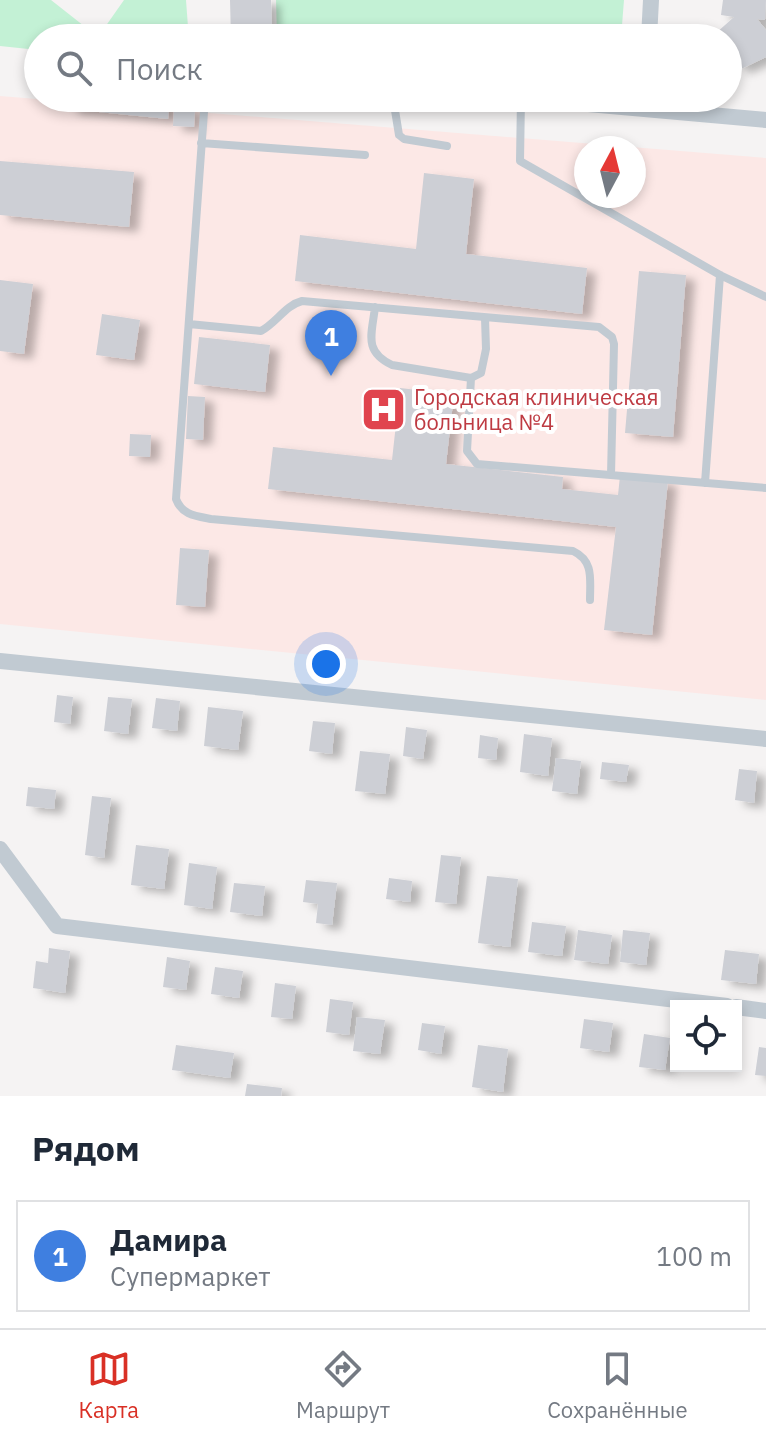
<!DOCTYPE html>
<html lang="ru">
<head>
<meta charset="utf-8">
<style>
  :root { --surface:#fff; --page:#f6f6f7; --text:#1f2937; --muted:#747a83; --line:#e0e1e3; --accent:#d93025 }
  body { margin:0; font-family:"IBM Plex Sans",sans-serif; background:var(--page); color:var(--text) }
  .controls { position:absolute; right:24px; bottom:24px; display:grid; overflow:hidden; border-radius:0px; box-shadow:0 4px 12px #0003 }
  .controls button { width:72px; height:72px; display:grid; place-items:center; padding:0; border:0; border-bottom:2px solid var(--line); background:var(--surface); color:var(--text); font:40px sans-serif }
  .compass { position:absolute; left:574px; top:136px; width:72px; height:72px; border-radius:50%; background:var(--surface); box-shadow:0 4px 12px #0003; rotate:7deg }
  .you { position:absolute; left:326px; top:664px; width:28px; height:28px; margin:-20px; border:6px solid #fff; border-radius:50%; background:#1a73e8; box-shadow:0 0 0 12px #1a73e833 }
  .badge { display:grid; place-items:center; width:52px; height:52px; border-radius:50%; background:var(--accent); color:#fff; font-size:26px; font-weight:700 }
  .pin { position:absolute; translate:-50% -66px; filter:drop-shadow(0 2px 4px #0008) }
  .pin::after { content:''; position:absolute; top:42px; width:28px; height:24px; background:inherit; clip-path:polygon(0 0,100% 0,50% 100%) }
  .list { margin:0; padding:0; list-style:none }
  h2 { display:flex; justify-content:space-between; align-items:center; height:104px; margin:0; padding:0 32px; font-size:34px }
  h2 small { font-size:26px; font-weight:400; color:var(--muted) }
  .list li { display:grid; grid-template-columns:52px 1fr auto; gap:24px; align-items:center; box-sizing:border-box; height:112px; margin:0 16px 16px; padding:0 16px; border:2px solid var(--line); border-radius:0px }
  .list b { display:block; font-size:30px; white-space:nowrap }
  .list p { margin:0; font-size:26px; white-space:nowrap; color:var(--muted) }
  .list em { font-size:26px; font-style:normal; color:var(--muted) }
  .icon { flex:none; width:44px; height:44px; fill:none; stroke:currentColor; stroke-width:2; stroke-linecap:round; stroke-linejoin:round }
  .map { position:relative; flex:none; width:766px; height:1096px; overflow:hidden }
  .search { position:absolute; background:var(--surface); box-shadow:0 4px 12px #0003; left:24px; right:24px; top:24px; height:88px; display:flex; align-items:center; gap:20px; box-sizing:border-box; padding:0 28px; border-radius:44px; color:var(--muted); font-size:30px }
  .sheet { height:232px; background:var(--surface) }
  nav { display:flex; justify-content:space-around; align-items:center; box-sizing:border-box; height:112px; border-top:2px solid var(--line); background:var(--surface); font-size:22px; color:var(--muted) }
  nav a { display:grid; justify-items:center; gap:4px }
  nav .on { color:var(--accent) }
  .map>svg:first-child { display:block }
  .medical { fill:#fce8e6; fill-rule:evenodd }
  .green { fill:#c3f1d5 }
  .building { fill:#cdcfd5; filter:url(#shadow) }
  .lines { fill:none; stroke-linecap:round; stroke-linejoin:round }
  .service { stroke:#c1cad2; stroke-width:8 }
  .minor { stroke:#c1cad2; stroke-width:16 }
  .labels { text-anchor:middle; stroke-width:8; stroke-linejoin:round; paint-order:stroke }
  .health-label { font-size:22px; fill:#be3a42; stroke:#fff; text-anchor:start }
</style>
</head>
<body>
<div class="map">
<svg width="766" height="1096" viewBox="0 0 766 1096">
  <defs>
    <filter id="shadow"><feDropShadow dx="9" dy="5" stdDeviation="4" flood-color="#0004"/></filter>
  </defs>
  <rect width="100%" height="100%" fill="#f5f3f3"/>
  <!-- medical -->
  <path class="medical" d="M 0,96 L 766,158 L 766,700 L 0,624 ZM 586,148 L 634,148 L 634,196 L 586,196 Z"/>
  <!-- green -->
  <path class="green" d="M 0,0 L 51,0 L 98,37 L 124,0 L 186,0 L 188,27 L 184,38 L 38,38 L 38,50 L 0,46 Z
    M 276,0 L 624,0 L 621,38 L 277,38 Z"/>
  <!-- building -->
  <path class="building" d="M 230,0 L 271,0 L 272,38 L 231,38 Z
    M 723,0 L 766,0 L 765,20 L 757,19 L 766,30 L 766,57 L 741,69 L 728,52 L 728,38 L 718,38 L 715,34 L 734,17 L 721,15 Z
    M 70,98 L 170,98 L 168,119 L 69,109 Z
    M 174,107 L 195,108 L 194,127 L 173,126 Z
    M 0,161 L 134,172 L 129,227 L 0,215 Z
    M 424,173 L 474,179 L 466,254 L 587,268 L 582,314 L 295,281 L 300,235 L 416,249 Z
    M 639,271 L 686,275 L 673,437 L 625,433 Z
    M 0,280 L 33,284 L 24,354 L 0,351 Z
    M 102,314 L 140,320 L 134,360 L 96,355 Z
    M 199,337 L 270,345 L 265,392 L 194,384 Z
    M 400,388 L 454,394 L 446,464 L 563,477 L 562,489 L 618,495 L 620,476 L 668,481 L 652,635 L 604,630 L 616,527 L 268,489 L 273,447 L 392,460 Z
    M 188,396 L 205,397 L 203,440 L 186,439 Z
    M 130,434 L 151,435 L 150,457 L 129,456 Z
    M 180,548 L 209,550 L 205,607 L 176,605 Z
    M 57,695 L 73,697 L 70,724 L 54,722 Z
    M 108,697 L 132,699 L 128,734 L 104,731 Z
    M 156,698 L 180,701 L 177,731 L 152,728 Z
    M 208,707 L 243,711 L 238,750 L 204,746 Z
    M 313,721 L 335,723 L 332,754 L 309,751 Z
    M 406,727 L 427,730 L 423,759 L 403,756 Z
    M 524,734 L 552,738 L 548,776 L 520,772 Z
    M 480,735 L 498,738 L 496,760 L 478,758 Z
    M 360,751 L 390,754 L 385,794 L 355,791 Z
    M 556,758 L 581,761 L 577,794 L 552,791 Z
    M 602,762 L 629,765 L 626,782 L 600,779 Z
    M 739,769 L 757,771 L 754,803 L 735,800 Z
    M 28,787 L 56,790 L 54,809 L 26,806 Z
    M 92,796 L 111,798 L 104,858 L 85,855 Z
    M 136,845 L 169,849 L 164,889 L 131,885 Z
    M 441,855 L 461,857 L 456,904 L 435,902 Z
    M 189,863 L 217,867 L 212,909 L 184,905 Z
    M 487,876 L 518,879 L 510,947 L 478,943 Z
    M 389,878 L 412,881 L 410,902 L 386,899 Z
    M 306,880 L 337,883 L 332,925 L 316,923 L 318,904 L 303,902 Z
    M 234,883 L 265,886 L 262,916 L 230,912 Z
    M 532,922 L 566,926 L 562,956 L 528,952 Z
    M 578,930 L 612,935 L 608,964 L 574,960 Z
    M 623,930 L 650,933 L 646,965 L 620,962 Z
    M 49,948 L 70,951 L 65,993 L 33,988 L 36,961 L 48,963 Z
    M 725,950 L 759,954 L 756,984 L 721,980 Z
    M 167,957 L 190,961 L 186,990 L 163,987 Z
    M 215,967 L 243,971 L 239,998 L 211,994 Z
    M 275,983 L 296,986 L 292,1019 L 271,1017 Z
    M 330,999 L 353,1002 L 349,1035 L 326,1032 Z
    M 357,1017 L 385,1020 L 380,1054 L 353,1051 Z
    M 584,1019 L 613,1023 L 609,1052 L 580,1048 Z
    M 422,1023 L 445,1026 L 441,1054 L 418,1050 Z
    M 644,1034 L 670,1038 L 665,1070 L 639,1067 Z
    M 176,1045 L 234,1053 L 230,1078 L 172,1070 Z
    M 478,1045 L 508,1049 L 503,1092 L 472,1087 Z
    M 759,1047 L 766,1048 L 766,1076 L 755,1075 Z
    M 247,1084 L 282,1088 L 281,1096 L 245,1096 Z"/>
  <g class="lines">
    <!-- service -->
    <path class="service" d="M 205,98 L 176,499 C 182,515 195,516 211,519 L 573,551 C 594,561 590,579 590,600
      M 393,98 L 399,135 L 404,139 L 447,146
      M 521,98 L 520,161 L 720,275 L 766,297
      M 201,143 L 365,155
      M 375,307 C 372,334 363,351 392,365 L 471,378 L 481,373 L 486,349 L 485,318
      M 189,324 L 261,331 C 276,323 286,305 302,301 L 599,327 L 612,337 L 614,344 L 611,475
      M 471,378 L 467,451 L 477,464 L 766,488
      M 705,483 L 720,275"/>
    <!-- minor -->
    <path class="minor" d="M 649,38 L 651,0
      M 521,98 L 766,120
      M 0,661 L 766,739
      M 0,849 L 57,926 L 727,1006
      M 736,1007 L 766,1011"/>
  </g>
  <!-- icons -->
  <defs>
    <symbol id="hospital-square" viewBox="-11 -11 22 22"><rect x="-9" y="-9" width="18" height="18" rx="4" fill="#e0444e" stroke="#fff"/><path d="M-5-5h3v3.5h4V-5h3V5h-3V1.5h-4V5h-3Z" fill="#fff"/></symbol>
  </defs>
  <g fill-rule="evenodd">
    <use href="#hospital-square" x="358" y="384" width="51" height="51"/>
  </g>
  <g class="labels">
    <!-- health labels -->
    <g class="health-label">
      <text x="414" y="405">Городская клиническая<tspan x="414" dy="25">больница №4</tspan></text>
    </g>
  </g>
</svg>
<div class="controls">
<button><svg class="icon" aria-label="locate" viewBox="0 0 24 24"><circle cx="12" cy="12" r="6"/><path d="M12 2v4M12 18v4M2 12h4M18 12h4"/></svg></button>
</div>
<svg class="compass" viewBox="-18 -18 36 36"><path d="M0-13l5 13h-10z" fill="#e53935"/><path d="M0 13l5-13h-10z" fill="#747a83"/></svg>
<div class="you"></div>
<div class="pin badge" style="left:331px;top:376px;background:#3f7fe0">1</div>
<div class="search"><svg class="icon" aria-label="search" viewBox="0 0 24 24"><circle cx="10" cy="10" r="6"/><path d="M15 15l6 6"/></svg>Поиск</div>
</div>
<section class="sheet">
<h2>Рядом<small></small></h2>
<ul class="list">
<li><span class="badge" style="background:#3f7fe0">1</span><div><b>Дамира</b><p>Супермаркет</p></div><em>100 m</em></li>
</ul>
</section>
<nav>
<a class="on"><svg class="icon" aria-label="map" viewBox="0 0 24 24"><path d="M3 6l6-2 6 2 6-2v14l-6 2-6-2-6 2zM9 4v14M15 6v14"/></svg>Карта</a>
<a><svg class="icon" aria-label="directions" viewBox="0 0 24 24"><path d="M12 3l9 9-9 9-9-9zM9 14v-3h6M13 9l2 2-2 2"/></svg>Маршрут</a>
<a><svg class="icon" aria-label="saved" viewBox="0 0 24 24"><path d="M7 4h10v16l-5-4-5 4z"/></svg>Сохранённые</a>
</nav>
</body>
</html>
